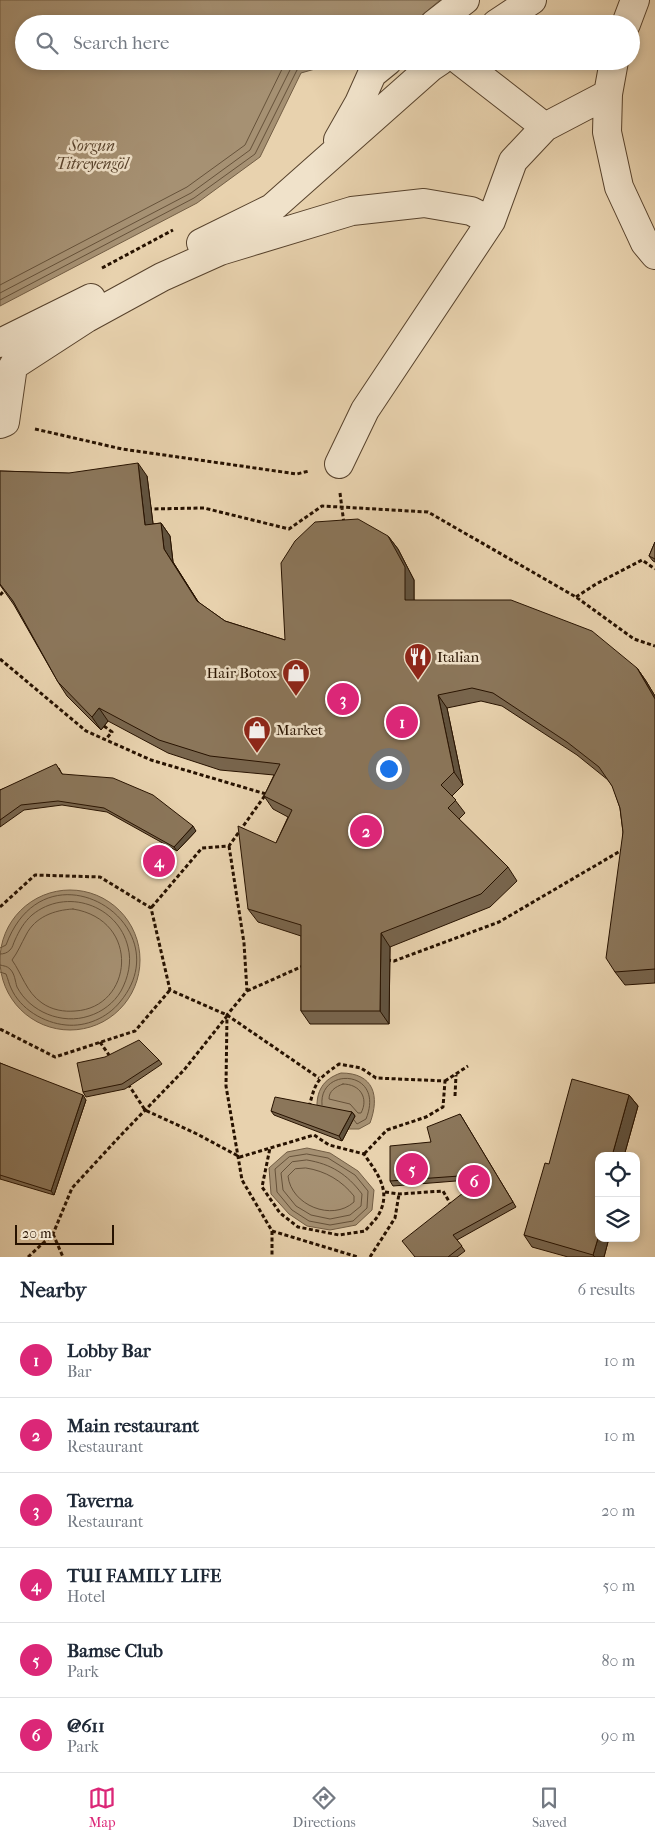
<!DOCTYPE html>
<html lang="en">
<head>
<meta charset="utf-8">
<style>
  :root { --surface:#fff; --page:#f2f2f3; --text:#1f2937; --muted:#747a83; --line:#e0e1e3; --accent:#db2777 }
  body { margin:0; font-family:"IM FELL French Canon",serif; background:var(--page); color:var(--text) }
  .controls { position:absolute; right:15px; bottom:15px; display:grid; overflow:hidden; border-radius:10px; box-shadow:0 2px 8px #0003 }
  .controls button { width:45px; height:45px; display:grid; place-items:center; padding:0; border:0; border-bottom:1px solid var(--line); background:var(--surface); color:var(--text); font:25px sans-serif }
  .scale { position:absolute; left:15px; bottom:12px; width:99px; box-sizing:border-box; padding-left:5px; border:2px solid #271200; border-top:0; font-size:14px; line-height:18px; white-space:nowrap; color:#271200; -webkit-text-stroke:4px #f0e2ca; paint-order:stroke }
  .you { position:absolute; left:388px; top:768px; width:18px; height:18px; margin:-12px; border:4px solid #fff; border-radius:50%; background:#1a73e8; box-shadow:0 0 0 8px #1a73e833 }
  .badge { display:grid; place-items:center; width:32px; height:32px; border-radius:50%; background:var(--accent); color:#fff; font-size:16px; font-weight:700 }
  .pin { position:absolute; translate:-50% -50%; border:2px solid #fff; box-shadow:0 1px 5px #0006 }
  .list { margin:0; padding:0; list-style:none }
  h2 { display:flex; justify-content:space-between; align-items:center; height:65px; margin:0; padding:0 20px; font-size:21px }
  h2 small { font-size:16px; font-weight:400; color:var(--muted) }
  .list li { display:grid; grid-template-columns:32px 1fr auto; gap:15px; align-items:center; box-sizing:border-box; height:75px; padding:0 20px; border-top:1px solid var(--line) }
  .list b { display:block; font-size:19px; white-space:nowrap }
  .list p { margin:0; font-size:16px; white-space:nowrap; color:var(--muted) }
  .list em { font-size:16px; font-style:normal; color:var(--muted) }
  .icon { flex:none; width:28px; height:28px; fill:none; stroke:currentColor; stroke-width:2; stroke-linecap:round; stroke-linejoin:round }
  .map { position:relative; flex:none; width:655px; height:1257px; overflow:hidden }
  .search { position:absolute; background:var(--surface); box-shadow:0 2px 8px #0003; left:15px; right:15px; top:15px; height:55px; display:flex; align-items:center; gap:12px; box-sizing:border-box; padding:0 18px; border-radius:28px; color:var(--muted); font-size:19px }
  .sheet { height:515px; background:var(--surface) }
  nav { display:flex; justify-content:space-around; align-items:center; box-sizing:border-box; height:70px; border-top:1px solid var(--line); background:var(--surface); font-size:14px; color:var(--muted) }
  nav a { display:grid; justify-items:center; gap:2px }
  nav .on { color:var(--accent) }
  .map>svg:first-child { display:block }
  .water { fill:#a69173; stroke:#735e45 }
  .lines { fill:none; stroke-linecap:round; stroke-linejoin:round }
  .shore { stroke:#66523a; stroke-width:1 }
  .minor-casing { stroke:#57422c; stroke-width:30 }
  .path { stroke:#271200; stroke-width:3; stroke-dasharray:4 2.5; stroke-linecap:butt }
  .minor { stroke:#f0e2ca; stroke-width:28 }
  .wall { fill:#78654d; stroke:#271200 }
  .shaded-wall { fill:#61533f; stroke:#271200 }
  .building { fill:#8b765a; stroke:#271200 }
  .labels { text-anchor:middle; stroke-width:5; stroke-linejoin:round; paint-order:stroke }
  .poi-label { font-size:15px; fill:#271200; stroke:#f0e2ca; text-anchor:start }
  .water-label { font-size:16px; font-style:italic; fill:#5a452e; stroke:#f0e2ca }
</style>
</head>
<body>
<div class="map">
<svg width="655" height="1257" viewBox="0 0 655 1257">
  <rect width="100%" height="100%" fill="#e8d2ae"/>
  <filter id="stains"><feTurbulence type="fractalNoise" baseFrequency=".004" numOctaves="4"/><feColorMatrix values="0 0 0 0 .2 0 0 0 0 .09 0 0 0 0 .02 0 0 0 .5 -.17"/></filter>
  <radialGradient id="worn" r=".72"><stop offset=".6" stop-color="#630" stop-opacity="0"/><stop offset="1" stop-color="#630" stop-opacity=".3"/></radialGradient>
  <!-- water -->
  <path class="water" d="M 0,0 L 440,0 L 412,24 L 24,24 L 24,61 L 343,61 L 301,73 L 260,157 L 197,203 L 0,306 Z
    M0 960a70 70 0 1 1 140 0a70 70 0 1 1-140 0Z
    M 341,1073 C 374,1073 380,1096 370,1123 L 359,1129 L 348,1129 L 349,1121 L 317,1110 C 316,1091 323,1079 341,1073 Z
    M 307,1148 L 330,1153 L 358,1171 L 374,1190 L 372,1210 L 356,1225 L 330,1230 L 307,1226 L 289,1214 L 271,1194 L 269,1168 L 287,1152 Z"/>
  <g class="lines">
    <!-- shore -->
    <path class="shore" d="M 0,285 L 187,187 L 245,145 L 286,61
      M 0,293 L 191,193 L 250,150 L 291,68 L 300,61
      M 0,300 L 194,198 L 255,154 L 297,70 L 300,68 L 323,61
      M 73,909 C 142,920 133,1008 75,1011 C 64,1012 52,1010 42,1003 C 26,992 22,974 12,960 C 18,952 21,944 26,935 C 35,917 54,910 73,909 Z
      M 0,948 L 6,945 C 46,837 184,925 120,1002 C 107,1018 86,1027 66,1025 C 44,1023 20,1009 11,988 C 9,984 8,979 6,974 L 0,972
      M 0,954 C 4,954 7,953 10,950 C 13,947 13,944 15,940 C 19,931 24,922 32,915 C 66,887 118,905 128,947 C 132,962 128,978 121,991 C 114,1003 102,1012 89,1016 C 62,1025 30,1012 17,987 C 15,981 15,974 10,969 C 7,966 4,966 0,965
      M 343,1084 C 360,1084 369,1098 361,1113 L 358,1113 L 350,1104 L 329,1099 C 329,1091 335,1087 343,1084 Z
      M 322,1105 C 318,1066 386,1069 366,1119 L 357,1124 L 354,1120
      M 307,1154 L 328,1158 L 355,1175 L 368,1191 L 367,1208 L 353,1221 L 330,1225 L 309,1221 L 292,1210 L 277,1192 L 275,1169 L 289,1157 Z
      M 307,1160 C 331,1164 347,1174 362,1194 L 361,1206 L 350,1215 L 330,1219 L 311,1215 L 296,1206 L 283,1190 L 281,1173 L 292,1162 Z
      M 306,1168 C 326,1171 342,1181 354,1196 L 354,1202 C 332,1222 291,1205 288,1176 L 295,1169 Z"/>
    <defs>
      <path id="minor" d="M 434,24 L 465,0
        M 496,24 L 532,0
        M 626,24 L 635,0
        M 460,61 L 545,127 L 608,94
        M 614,61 L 608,94 L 607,132 L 619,187 L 645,243 L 655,255
        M 338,140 L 359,103 L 372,74 L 388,61
        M 201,243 L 272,208 L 431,67 L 440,61
        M 0,343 L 91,298
        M 0,424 L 5,422 L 13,366 L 87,318 L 162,277 L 220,251 L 352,211 L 424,203 L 471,211 L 491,221
        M 339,464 L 365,410 L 491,221 L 513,161 L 545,127"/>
    </defs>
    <!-- minor casing -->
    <use href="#minor" class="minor-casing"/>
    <!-- path -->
    <path class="path" d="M 102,268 L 173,230
      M 35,429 L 122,449 L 297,474 L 309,471
      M 340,493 L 344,524
      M 148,509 L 204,508 L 289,529 L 322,506 L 428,512 L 576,597 L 634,639 L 655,646
      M 0,595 L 4,591
      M 576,597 L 596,584 L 642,560 L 655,569
      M 0,659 L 86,731 L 151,760 L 266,794 L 229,846 L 202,848 L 151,908
      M 104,726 L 112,732 L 106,739
      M 229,846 L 244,943 L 247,991 L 227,1015 L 226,1086 L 242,1180 L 272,1231 L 272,1257
      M 0,907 L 35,875 L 100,877 L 151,908 L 170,990 L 227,1015 L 319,1078
      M 387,960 L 394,961 L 499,922 L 622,850
      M 247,991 L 303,966
      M 0,1029 L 55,1057 L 135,1031 L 170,990
      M 100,1042 L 111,1058
      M 445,1081 L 468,1066
      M 128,1084 L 145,1110 L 197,1134 L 240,1157 L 314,1135 L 329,1145 L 364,1154 C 376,1172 391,1189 380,1212 C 377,1219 370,1225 365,1231 L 339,1235 L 298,1227 L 280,1213 L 262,1187 L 270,1148
      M 455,1096 L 456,1075
      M 309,1107 C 316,1080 317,1080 339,1064 L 361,1068 L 376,1078 L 445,1081 L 443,1107 L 426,1117 L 387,1130 L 364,1154
      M 385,1192 L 399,1194 L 443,1191 L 451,1205
      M 272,1231 L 358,1257
      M 53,1234 L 63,1257
      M 28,1257 L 53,1234 L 72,1188 L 122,1134 L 184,1070 L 227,1016
      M 370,1257 L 395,1218 L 399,1194"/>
    <!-- minor -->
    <use href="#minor" class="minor"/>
  </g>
  <!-- wall -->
  <path class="wall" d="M 0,471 L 147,476 L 153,524 L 161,523 L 170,536 L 173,562 L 198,602 L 225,621 L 285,640 L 388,536 L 398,549 L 414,580 L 414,600 L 637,668 L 646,681 L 655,696 L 655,983 L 625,985 L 615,972 L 623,832 L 620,808 L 613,787 L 608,780 L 577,755 L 502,706 L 481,701 L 447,708 L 463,785 L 452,796 L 465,813 L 459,819 L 508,867 L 517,881 L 490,907 L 390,947 L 389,1024 L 310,1024 L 301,1011 L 301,936 L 258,922 L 248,909 L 276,843 L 288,817 L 273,809 L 264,796 L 274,775 L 220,770 L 168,753 L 108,721 L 101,730 L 67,696 L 58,682 L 14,605 L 0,585 Z
    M 655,542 L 655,562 L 653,561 L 649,556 Z
    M 59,768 L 62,774 L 196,831 L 177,851 L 107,812 L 62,805 L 24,810 L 0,827 L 0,790 Z
    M 159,1060 L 162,1064 L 125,1089 L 86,1097 L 83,1092 Z
    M 0,1063 L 86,1100 L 54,1195 L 0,1179 Z
    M 629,1095 L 638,1106 L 624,1156 L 599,1156 L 599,1238 L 609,1238 L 604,1257 L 568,1257 L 532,1247 L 524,1235 Z
    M 271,1111 L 352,1112 L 355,1116 L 342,1141 L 274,1115 Z
    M 460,1114 L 516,1207 L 457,1240 L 465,1251 L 457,1257 L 414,1257 L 481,1179 L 393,1186 L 390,1181 Z"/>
  <!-- shaded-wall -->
  <path class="shaded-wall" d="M 138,463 L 147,476 L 155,539 L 145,525 Z
    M 161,523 L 170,536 L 173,562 L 206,614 L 164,549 Z
    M 388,536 L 398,549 L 414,580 L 414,613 L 405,600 Z
    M 637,668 L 646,681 L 655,696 L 655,699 Z
    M 438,695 L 447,708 L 463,785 L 454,772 Z
    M 99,708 L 108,721 L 101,730 L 92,717 Z
    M 193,826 L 196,831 L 177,851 L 174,847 Z
    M 381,933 L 390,947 L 389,1024 L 380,1011 Z
    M 83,1095 L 86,1100 L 54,1195 L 51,1191 Z
    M 629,1095 L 638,1106 L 624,1156 L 612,1156 Z
    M 352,1112 L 355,1116 L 342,1141 L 339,1136 Z
    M 599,1235 L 599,1238 L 609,1238 L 604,1257 L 595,1257 L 593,1255 Z"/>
  <!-- building -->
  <path class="building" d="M 138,463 L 145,525 L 161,523 L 164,549 L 197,601 L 225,621 L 285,640 L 281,563 L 295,541 L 315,522 L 358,519 L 388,536 L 405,567 L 405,600 L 511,600 L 592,631 L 637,668 L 655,699 L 655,969 L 615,972 L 606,958 L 623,832 L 620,808 L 612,786 L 599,767 L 567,742 L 493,693 L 472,688 L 438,695 L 454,772 L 441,785 L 456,800 L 448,808 L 508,867 L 481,894 L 381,933 L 380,1011 L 301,1011 L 301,925 L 248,909 L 238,826 L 276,843 L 292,810 L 264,796 L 280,764 L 210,756 L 159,740 L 99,708 L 92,717 L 58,682 L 13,601 L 0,584 L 0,471 L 69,473 Z
    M 655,542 L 655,559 L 649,556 Z
    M 56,764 L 62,774 L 113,778 L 153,795 L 193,826 L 174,847 L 104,808 L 58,801 L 21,805 L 0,820 L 0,790 Z
    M 139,1040 L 159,1060 L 122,1084 L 83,1092 L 77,1063 L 105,1057 Z
    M 0,1063 L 83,1095 L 51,1191 L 0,1175 Z
    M 572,1079 L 629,1095 L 612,1156 L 599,1156 L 599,1235 L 593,1255 L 524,1235 L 545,1163 L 549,1164 Z
    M 275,1097 L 352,1112 L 339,1136 L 271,1111 Z
    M 460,1114 L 513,1202 L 453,1235 L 462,1246 L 448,1257 L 415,1257 L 402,1241 L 487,1174 L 390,1181 L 390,1146 L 431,1142 L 427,1127 Z"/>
  <!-- icons -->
  <defs>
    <symbol id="restaurant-pin" viewBox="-11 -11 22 30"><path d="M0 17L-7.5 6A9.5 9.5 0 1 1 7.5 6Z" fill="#8f2418" stroke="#f0e2ca"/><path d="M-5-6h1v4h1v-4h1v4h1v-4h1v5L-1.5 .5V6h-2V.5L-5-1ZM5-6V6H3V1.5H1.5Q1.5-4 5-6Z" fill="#fff"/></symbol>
    <symbol id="shop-pin" viewBox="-11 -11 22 30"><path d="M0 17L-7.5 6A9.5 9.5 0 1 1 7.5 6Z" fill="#8f2418" stroke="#f0e2ca"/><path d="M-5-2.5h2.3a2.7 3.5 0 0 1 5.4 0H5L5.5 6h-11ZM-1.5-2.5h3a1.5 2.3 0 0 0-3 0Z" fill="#fff"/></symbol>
  </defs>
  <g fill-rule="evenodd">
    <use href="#restaurant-pin" x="402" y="641" width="32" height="43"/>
    <use href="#shop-pin" x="280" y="657" width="32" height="43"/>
    <use href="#shop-pin" x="241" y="714" width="32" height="43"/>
  </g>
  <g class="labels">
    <!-- poi labels -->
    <g class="poi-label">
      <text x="437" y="662">Italian</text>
      <text x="277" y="678" text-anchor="end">Hair Botox</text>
      <text x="276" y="735">Market</text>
    </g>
    <!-- water labels -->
    <g class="water-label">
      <text x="92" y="151">Sorgun<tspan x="92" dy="18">Titreyengöl</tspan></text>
    </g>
  </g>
  <rect width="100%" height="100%" filter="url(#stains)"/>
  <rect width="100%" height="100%" fill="url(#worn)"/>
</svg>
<div class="controls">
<button><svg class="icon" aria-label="locate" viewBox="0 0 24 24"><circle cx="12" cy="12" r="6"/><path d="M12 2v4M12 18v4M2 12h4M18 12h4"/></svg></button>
<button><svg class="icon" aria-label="layers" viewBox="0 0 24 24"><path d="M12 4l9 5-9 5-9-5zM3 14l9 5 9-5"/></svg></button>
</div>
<div class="scale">20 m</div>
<div class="you"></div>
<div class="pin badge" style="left:402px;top:722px">1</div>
<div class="pin badge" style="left:366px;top:831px">2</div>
<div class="pin badge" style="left:343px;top:699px">3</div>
<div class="pin badge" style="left:159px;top:861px">4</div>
<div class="pin badge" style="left:412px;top:1169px">5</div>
<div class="pin badge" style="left:474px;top:1181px">6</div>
<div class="search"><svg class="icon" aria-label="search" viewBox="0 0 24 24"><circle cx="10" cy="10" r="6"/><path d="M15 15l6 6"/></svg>Search here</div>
</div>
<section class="sheet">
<h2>Nearby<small>6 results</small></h2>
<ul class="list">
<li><span class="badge">1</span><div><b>Lobby Bar</b><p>Bar</p></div><em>10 m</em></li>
<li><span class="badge">2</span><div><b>Main restaurant</b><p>Restaurant</p></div><em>10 m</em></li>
<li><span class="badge">3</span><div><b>Taverna</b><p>Restaurant</p></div><em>20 m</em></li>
<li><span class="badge">4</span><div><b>TUI FAMILY LIFE</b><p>Hotel</p></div><em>50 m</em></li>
<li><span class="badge">5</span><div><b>Bamse Club</b><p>Park</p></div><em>80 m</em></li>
<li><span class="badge">6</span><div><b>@611</b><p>Park</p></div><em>90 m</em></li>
</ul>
</section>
<nav>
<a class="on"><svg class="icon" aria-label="map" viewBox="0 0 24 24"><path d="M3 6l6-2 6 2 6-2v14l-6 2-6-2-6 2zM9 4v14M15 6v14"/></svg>Map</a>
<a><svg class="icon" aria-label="directions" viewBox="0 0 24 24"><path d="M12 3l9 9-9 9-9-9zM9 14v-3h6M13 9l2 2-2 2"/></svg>Directions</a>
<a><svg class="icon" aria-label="saved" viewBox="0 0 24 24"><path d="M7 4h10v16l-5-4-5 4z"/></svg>Saved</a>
</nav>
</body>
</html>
